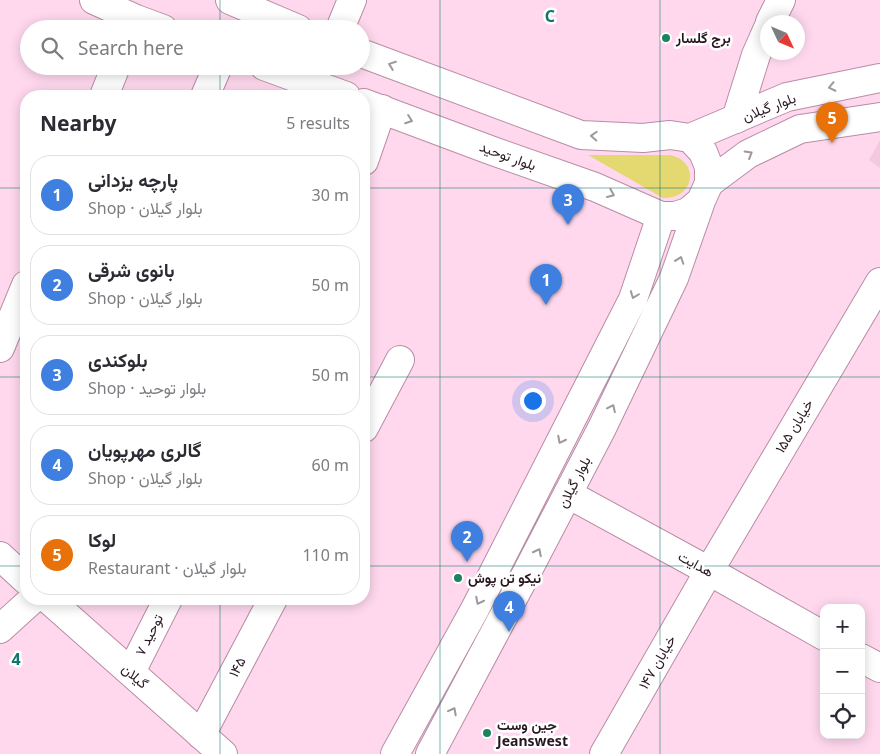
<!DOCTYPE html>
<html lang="en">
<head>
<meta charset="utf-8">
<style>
  :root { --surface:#fff; --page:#f2f2f3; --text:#2b2b33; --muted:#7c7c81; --line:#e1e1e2; --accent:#1c835e }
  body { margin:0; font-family:"Noto Sans",Vazirmatn,sans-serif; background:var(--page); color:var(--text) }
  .controls { position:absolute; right:15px; bottom:15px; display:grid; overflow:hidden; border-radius:10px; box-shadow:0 2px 12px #0003 }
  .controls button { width:45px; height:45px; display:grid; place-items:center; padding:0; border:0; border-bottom:1px solid var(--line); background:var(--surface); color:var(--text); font:25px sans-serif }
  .compass { position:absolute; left:760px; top:15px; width:45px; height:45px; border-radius:50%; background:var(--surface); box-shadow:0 2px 12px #0003; rotate:134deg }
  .you { position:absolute; left:532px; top:400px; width:18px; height:18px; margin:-12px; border:4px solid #fff; border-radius:50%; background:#1a73e8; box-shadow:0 0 0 8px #1a73e833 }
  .badge { display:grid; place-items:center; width:32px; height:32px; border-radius:50%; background:var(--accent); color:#fff; font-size:16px; font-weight:700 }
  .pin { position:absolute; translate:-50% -41px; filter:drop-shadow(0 1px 2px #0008) }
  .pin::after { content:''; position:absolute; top:26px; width:18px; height:15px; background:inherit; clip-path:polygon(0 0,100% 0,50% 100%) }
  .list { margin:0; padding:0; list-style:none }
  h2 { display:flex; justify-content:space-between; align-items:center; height:65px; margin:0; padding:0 20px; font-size:21px }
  h2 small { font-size:16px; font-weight:400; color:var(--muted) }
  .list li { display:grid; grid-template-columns:32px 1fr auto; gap:15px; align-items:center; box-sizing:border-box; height:80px; margin:0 10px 10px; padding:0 10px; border:1px solid var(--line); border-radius:20px }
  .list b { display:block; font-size:19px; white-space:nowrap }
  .list p { margin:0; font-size:16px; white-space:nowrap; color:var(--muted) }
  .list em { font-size:16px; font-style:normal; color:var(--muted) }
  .icon { flex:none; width:28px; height:28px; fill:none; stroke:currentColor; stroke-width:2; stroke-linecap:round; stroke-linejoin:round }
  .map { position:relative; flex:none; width:880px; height:754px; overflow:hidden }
  .search { position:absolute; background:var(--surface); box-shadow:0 2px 12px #0003; left:20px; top:20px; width:350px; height:55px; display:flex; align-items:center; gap:12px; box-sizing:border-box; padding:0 18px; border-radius:28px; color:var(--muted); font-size:19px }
  .panel { position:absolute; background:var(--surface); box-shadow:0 2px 12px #0003; left:20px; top:90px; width:350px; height:515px; border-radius:20px }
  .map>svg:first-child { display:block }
  .built { fill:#f4c8e0 }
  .green { fill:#e3d970 }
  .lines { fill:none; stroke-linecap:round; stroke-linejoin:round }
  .minor-casing { stroke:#b98ca6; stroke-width:30 }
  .major-casing { stroke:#b98ca6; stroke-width:30 }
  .minor { stroke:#fff; stroke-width:28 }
  .major { stroke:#fff; stroke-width:28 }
  .oneway { stroke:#9e979b }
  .grid { fill:none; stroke:#0f766e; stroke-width:1; stroke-opacity:0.55 }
  .poi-dot { fill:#1c835e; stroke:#fff; stroke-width:2 }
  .labels { text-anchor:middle; stroke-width:5; stroke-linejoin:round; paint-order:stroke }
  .poi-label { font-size:14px; font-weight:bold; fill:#281721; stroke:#fff; text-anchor:start }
  .street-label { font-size:14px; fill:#281721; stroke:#fff }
  .grid-label { font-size:16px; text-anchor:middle; font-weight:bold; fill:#0f766e; stroke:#fff; stroke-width:5; stroke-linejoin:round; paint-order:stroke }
</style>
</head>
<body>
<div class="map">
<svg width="880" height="754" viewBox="0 0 880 754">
  <rect width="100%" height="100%" fill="#ffd8ee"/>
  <!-- built -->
  <path class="built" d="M 880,140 L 880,168 L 869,160 Z"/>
  <!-- green -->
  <path class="green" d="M 588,155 L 670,155 C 700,161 695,199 663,198 Z"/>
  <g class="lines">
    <defs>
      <path id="minor" d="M 770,22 L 781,0
        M 340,29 L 352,0
        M 104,96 L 116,66
        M 205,96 L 218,66
        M 736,119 L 756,55 L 768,28
        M 364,161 L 382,109
        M 0,348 L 26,285
        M 364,428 L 400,360
        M 568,494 L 709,571 L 824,636
        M 0,556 L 26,580
        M 48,599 L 223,754
        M 0,629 L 33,599
        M 861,658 L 880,668
        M 131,672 L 168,599
        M 201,735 L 273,599
        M 604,754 L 709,571 L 880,282"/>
      <path id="major" d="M 94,0 L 136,19 L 163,29
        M 230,0 L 298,29
        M 361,53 L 581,135 L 643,138 L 670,135 L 690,138 L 703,152 L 709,167 L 709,183 L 701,201 L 688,212 L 675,216 L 661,216 L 595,187 L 490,150 L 364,103
        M 264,66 L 346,96
        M 690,138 L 787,97 L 880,78
        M 709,183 L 748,154 L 800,129 L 880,117
        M 395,754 L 475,609 L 633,299 L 661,216
        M 430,754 L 526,574 L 602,428 L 674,278 L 701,201"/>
    </defs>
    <!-- minor casing -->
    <use href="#minor" class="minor-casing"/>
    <!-- major casing -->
    <use href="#major" class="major-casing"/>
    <!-- minor -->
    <use href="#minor" class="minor"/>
    <!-- major -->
    <use href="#major" class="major"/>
  </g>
  <!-- one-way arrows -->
  <defs><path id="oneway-chevron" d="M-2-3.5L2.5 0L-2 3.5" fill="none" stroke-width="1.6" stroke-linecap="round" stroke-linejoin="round" transform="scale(1.25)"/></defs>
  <g class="oneway">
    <use href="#oneway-chevron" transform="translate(392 65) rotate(-159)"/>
    <use href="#oneway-chevron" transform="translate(832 87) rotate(168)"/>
    <use href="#oneway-chevron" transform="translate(409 120) rotate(20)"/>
    <use href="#oneway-chevron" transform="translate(594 136) rotate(-177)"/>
    <use href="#oneway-chevron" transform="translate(749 154) rotate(-31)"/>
    <use href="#oneway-chevron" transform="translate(611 194) rotate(23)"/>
    <use href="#oneway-chevron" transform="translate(680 260) rotate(-71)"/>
    <use href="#oneway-chevron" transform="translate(634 295) rotate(111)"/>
    <use href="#oneway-chevron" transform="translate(612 408) rotate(-64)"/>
    <use href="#oneway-chevron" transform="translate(561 440) rotate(117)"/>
    <use href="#oneway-chevron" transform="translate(538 552) rotate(-63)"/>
    <use href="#oneway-chevron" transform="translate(479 601) rotate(117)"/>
    <use href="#oneway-chevron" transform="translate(453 711) rotate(-62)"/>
  </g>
  <!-- grid -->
  <path class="grid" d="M 220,0 L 220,29M 440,0 L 440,754M 660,0 L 660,754M 220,66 L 220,96M 0,188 L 26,188M 364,188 L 880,188M 0,377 L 26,377M 364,377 L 880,377M 0,566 L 26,566M 364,566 L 880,566M 220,599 L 220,754"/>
  <!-- markers -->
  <g class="poi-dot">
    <circle cx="666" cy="38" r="5"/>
    <circle cx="458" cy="578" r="5"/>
    <circle cx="487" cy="733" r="5"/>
  </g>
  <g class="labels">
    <!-- poi labels -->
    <g class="poi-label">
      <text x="676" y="43">برج گلسار</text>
      <text x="468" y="583">نیکو تن پوش</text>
      <text x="497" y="730">جین وست<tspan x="497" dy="16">Jeanswest</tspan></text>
    </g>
    <!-- street labels -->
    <g class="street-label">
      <text transform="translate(769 107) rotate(-21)" y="5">بلوار گیلان</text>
      <text transform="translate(508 156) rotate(20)" y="5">بلوار توحید</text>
      <text transform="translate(794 426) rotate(-59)" y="5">خیابان ۱۵۵</text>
      <text transform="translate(574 482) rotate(-63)" y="5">بلوار گیلان</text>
      <text transform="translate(696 564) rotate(29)" y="5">هدایت</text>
      <text transform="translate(149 635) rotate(-63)" y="5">توحید ۷</text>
      <text transform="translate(657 662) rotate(-60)" y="5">خیابان ۱۴۷</text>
      <text transform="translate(237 667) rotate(-62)" y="5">۱۴۵</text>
      <text transform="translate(135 676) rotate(42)" y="5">گیلان</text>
    </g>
  </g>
  <g class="grid-label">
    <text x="550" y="22">C</text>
    <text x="16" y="665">4</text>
  </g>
</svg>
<div class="controls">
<button>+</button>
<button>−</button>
<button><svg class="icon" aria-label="locate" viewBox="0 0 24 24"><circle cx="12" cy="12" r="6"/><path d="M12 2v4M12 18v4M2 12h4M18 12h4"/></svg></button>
</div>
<svg class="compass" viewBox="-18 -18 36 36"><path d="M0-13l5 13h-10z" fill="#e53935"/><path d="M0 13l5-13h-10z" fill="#7c7c81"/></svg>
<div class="you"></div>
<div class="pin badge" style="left:546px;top:305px;background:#3f7fe0">1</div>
<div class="pin badge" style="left:467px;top:562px;background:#3f7fe0">2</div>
<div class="pin badge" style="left:568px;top:225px;background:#3f7fe0">3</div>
<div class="pin badge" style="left:509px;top:632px;background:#3f7fe0">4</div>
<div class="pin badge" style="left:832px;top:143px;background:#e8710a">5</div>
<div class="search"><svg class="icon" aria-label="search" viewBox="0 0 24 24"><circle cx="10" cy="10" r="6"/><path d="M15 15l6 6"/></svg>Search here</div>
<section class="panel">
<h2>Nearby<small>5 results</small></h2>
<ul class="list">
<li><span class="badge" style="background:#3f7fe0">1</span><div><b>پارچه یزدانی</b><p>Shop · بلوار گیلان</p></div><em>30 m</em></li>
<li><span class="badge" style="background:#3f7fe0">2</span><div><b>بانوی شرقی</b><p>Shop · بلوار گیلان</p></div><em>50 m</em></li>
<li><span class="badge" style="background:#3f7fe0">3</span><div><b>بلوکندی</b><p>Shop · بلوار توحید</p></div><em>50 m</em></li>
<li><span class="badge" style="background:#3f7fe0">4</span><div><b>گالری مهرپویان</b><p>Shop · بلوار گیلان</p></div><em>60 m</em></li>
<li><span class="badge" style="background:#e8710a">5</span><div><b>لوکا</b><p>Restaurant · بلوار گیلان</p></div><em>110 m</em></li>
</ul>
</section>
</div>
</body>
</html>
